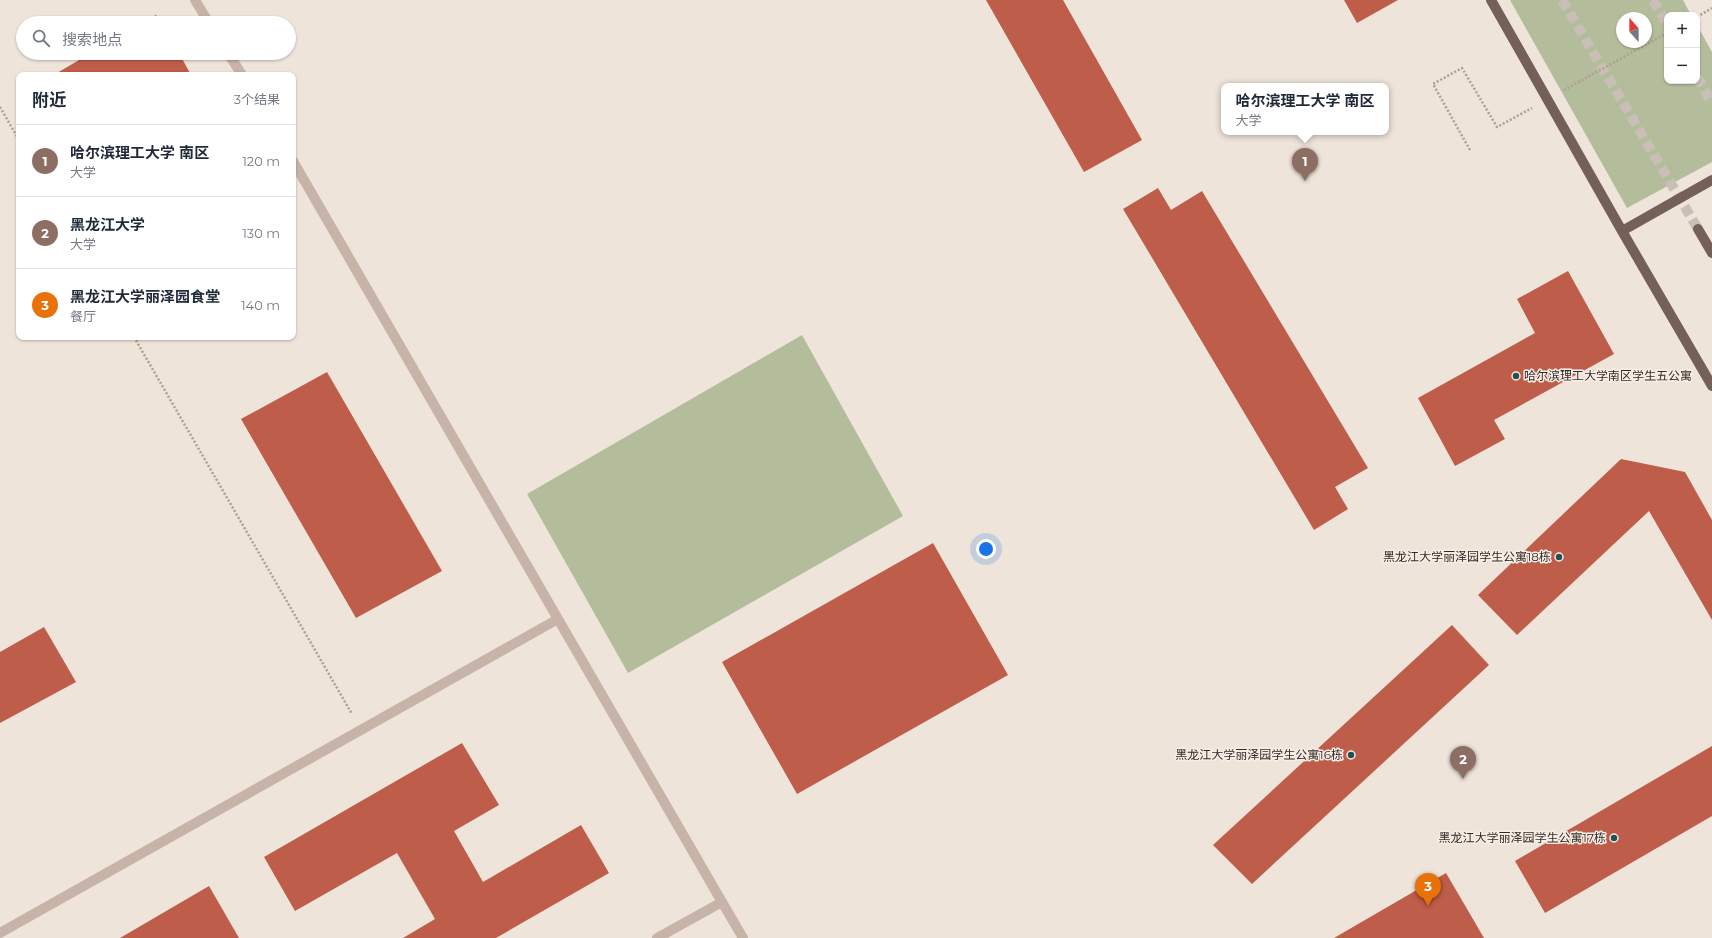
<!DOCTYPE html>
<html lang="zh">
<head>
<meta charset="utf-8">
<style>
  :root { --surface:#fff; --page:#f6f6f7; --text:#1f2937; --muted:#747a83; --line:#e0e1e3; --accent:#1f5252 }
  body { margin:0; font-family:Montserrat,"Noto Sans SC",sans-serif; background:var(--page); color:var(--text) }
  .controls { position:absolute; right:12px; top:12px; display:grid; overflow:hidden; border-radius:8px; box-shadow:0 1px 3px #0004 }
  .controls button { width:36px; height:36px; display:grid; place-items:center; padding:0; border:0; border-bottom:1px solid var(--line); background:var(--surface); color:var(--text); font:20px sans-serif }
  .compass { position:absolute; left:1616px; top:12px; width:36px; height:36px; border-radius:50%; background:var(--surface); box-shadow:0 1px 3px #0004; rotate:339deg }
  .you { position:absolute; left:986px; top:549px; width:14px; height:14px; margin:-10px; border:3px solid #fff; border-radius:50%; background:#1a73e8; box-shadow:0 0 0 6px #1a73e833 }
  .badge { display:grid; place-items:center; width:26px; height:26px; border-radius:50%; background:var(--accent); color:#fff; font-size:13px; font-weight:700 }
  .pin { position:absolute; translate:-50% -33px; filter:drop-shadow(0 1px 2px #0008) }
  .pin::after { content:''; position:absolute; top:21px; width:14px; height:12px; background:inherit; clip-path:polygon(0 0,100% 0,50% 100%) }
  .popup { position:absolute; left:1221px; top:83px; width:168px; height:52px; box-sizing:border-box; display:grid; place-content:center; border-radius:8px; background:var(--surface); filter:drop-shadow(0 1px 3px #0005); font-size:13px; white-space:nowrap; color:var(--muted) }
  .popup b { font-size:15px; color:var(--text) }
  .popup::after { content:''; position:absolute; left:50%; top:100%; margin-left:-8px; border:8px solid transparent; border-top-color:var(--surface) }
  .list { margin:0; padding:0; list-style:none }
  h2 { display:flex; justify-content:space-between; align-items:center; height:52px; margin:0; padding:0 16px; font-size:17px }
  h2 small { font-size:13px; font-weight:400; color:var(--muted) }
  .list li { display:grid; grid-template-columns:26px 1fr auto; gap:12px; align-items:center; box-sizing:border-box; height:72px; padding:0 16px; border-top:1px solid var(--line) }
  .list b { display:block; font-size:15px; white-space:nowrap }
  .list p { margin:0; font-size:13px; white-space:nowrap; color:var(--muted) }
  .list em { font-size:13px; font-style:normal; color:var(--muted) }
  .icon { flex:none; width:22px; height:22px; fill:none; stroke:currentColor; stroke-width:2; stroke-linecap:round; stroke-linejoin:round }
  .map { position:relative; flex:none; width:1712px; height:938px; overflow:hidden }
  .search { position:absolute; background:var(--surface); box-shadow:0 1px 3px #0004; left:16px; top:16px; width:280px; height:44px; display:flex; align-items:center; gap:10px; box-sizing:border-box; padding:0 14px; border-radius:22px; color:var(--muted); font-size:15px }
  .panel { position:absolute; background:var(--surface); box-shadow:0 1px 3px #0004; left:16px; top:72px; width:280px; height:268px; border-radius:8px }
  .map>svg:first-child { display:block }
  .green { fill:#b4bd9b; fill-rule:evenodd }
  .building { fill:#be5d49 }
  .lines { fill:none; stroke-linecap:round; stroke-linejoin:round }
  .primary-tunnel { stroke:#c9bfb6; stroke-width:10; stroke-dasharray:10 5; stroke-linecap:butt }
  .path { stroke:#b29d91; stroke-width:2.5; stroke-dasharray:2 2; stroke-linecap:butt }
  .service { stroke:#c7b3a7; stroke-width:10 }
  .primary { stroke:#746059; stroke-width:10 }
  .poi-dot { fill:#1f5252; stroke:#f8eee5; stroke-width:1.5 }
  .labels { text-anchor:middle; stroke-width:3; stroke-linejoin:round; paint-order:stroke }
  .poi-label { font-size:12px; fill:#332a27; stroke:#f8eee5; text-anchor:end }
</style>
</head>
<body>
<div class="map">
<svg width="1712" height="938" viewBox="0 0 1712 938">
  <rect width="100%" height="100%" fill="#efe4da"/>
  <!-- green -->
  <path class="green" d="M 1510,0 L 1683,0 L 1691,15 L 1667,15 L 1667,81 L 1697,81 L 1697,25 L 1712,52 L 1712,162 L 1627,208 ZM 1622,18 L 1646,18 L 1646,42 L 1622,42 Z
    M 802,335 L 903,516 L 628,673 L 527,494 Z"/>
  <!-- building -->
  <path class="building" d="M 986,0 L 1063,0 L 1142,140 L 1084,172 Z
    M 1344,0 L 1398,0 L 1357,23 Z
    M 156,15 L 161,23 L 142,23 Z
    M 91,53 L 179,53 L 191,75 L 58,75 L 57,73 Z
    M 1158,188 L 1171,210 L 1202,191 L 1368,468 L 1335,487 L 1348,509 L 1314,530 L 1123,209 Z
    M 1568,271 L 1614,354 L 1494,420 L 1505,439 L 1455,466 L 1418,398 L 1535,333 L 1517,299 Z
    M 327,372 L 442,571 L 356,618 L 241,419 Z
    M 1621,459 L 1685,472 L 1712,520 L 1712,620 L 1649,511 L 1517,635 L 1478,595 Z
    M 933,543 L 1008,675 L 797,794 L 722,662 Z
    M 1452,625 L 1489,665 L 1252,884 L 1213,845 Z
    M 44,627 L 76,682 L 0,723 L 0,652 Z
    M 462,743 L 499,805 L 454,831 L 483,882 L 581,825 L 609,873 L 496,938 L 403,938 L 435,919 L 397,853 L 295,911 L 264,857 Z
    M 1712,746 L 1712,816 L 1545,913 L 1515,861 Z
    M 1446,873 L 1484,938 L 1334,938 Z
    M 209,886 L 239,938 L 120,938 Z"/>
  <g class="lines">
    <!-- primary-tunnel -->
    <path class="primary-tunnel" d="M 1562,0 L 1698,229
      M 1653,0 L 1667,24
      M 1697,77 L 1712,103"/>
    <!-- path -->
    <path class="path" d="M 1697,17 L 1712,8
      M 1564,90 L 1667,33
      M 0,107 L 19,140
      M 1470,150 L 1433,84 L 1462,68 L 1497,127 L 1532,108
      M 134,337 L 352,714"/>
    <!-- service -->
    <path class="service" d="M 195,0 L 209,23
      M 228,53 L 242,75
      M 558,619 L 722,902 L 657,938
      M 722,902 L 743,938
      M 0,933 L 558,619 L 293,161"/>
    <!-- primary -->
    <path class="primary" d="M 1491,0 L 1622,231 L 1712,386
      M 1698,229 L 1712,253
      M 1622,231 L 1712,180"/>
  </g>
  <!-- markers -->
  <g class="poi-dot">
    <circle cx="1516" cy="376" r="4"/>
    <circle cx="1559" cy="557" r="4"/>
    <circle cx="1351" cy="755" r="4"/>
    <circle cx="1614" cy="838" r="4"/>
  </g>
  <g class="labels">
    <!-- poi labels -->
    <g class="poi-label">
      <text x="1524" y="380" text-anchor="start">哈尔滨理工大学南区学生五公寓</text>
      <text x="1551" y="561">黑龙江大学丽泽园学生公寓18栋</text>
      <text x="1343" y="759">黑龙江大学丽泽园学生公寓16栋</text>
      <text x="1606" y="842">黑龙江大学丽泽园学生公寓17栋</text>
    </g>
  </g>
</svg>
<div class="controls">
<button>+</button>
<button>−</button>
</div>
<svg class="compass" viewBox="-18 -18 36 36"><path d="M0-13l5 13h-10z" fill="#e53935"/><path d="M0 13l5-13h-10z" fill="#747a83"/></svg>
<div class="you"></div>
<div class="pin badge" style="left:1305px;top:181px;background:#8d6e63">1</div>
<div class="popup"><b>哈尔滨理工大学 南区</b>大学</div>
<div class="pin badge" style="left:1463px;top:779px;background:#8d6e63">2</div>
<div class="pin badge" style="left:1428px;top:906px;background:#e8710a">3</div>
<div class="search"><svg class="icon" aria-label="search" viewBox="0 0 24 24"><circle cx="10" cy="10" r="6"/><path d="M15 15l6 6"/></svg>搜索地点</div>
<section class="panel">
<h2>附近<small>3个结果</small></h2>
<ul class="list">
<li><span class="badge" style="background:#8d6e63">1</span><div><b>哈尔滨理工大学 南区</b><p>大学</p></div><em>120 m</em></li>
<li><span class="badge" style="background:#8d6e63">2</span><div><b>黑龙江大学</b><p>大学</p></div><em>130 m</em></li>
<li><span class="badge" style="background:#e8710a">3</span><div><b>黑龙江大学丽泽园食堂</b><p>餐厅</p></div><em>140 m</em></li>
</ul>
</section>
</div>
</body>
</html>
